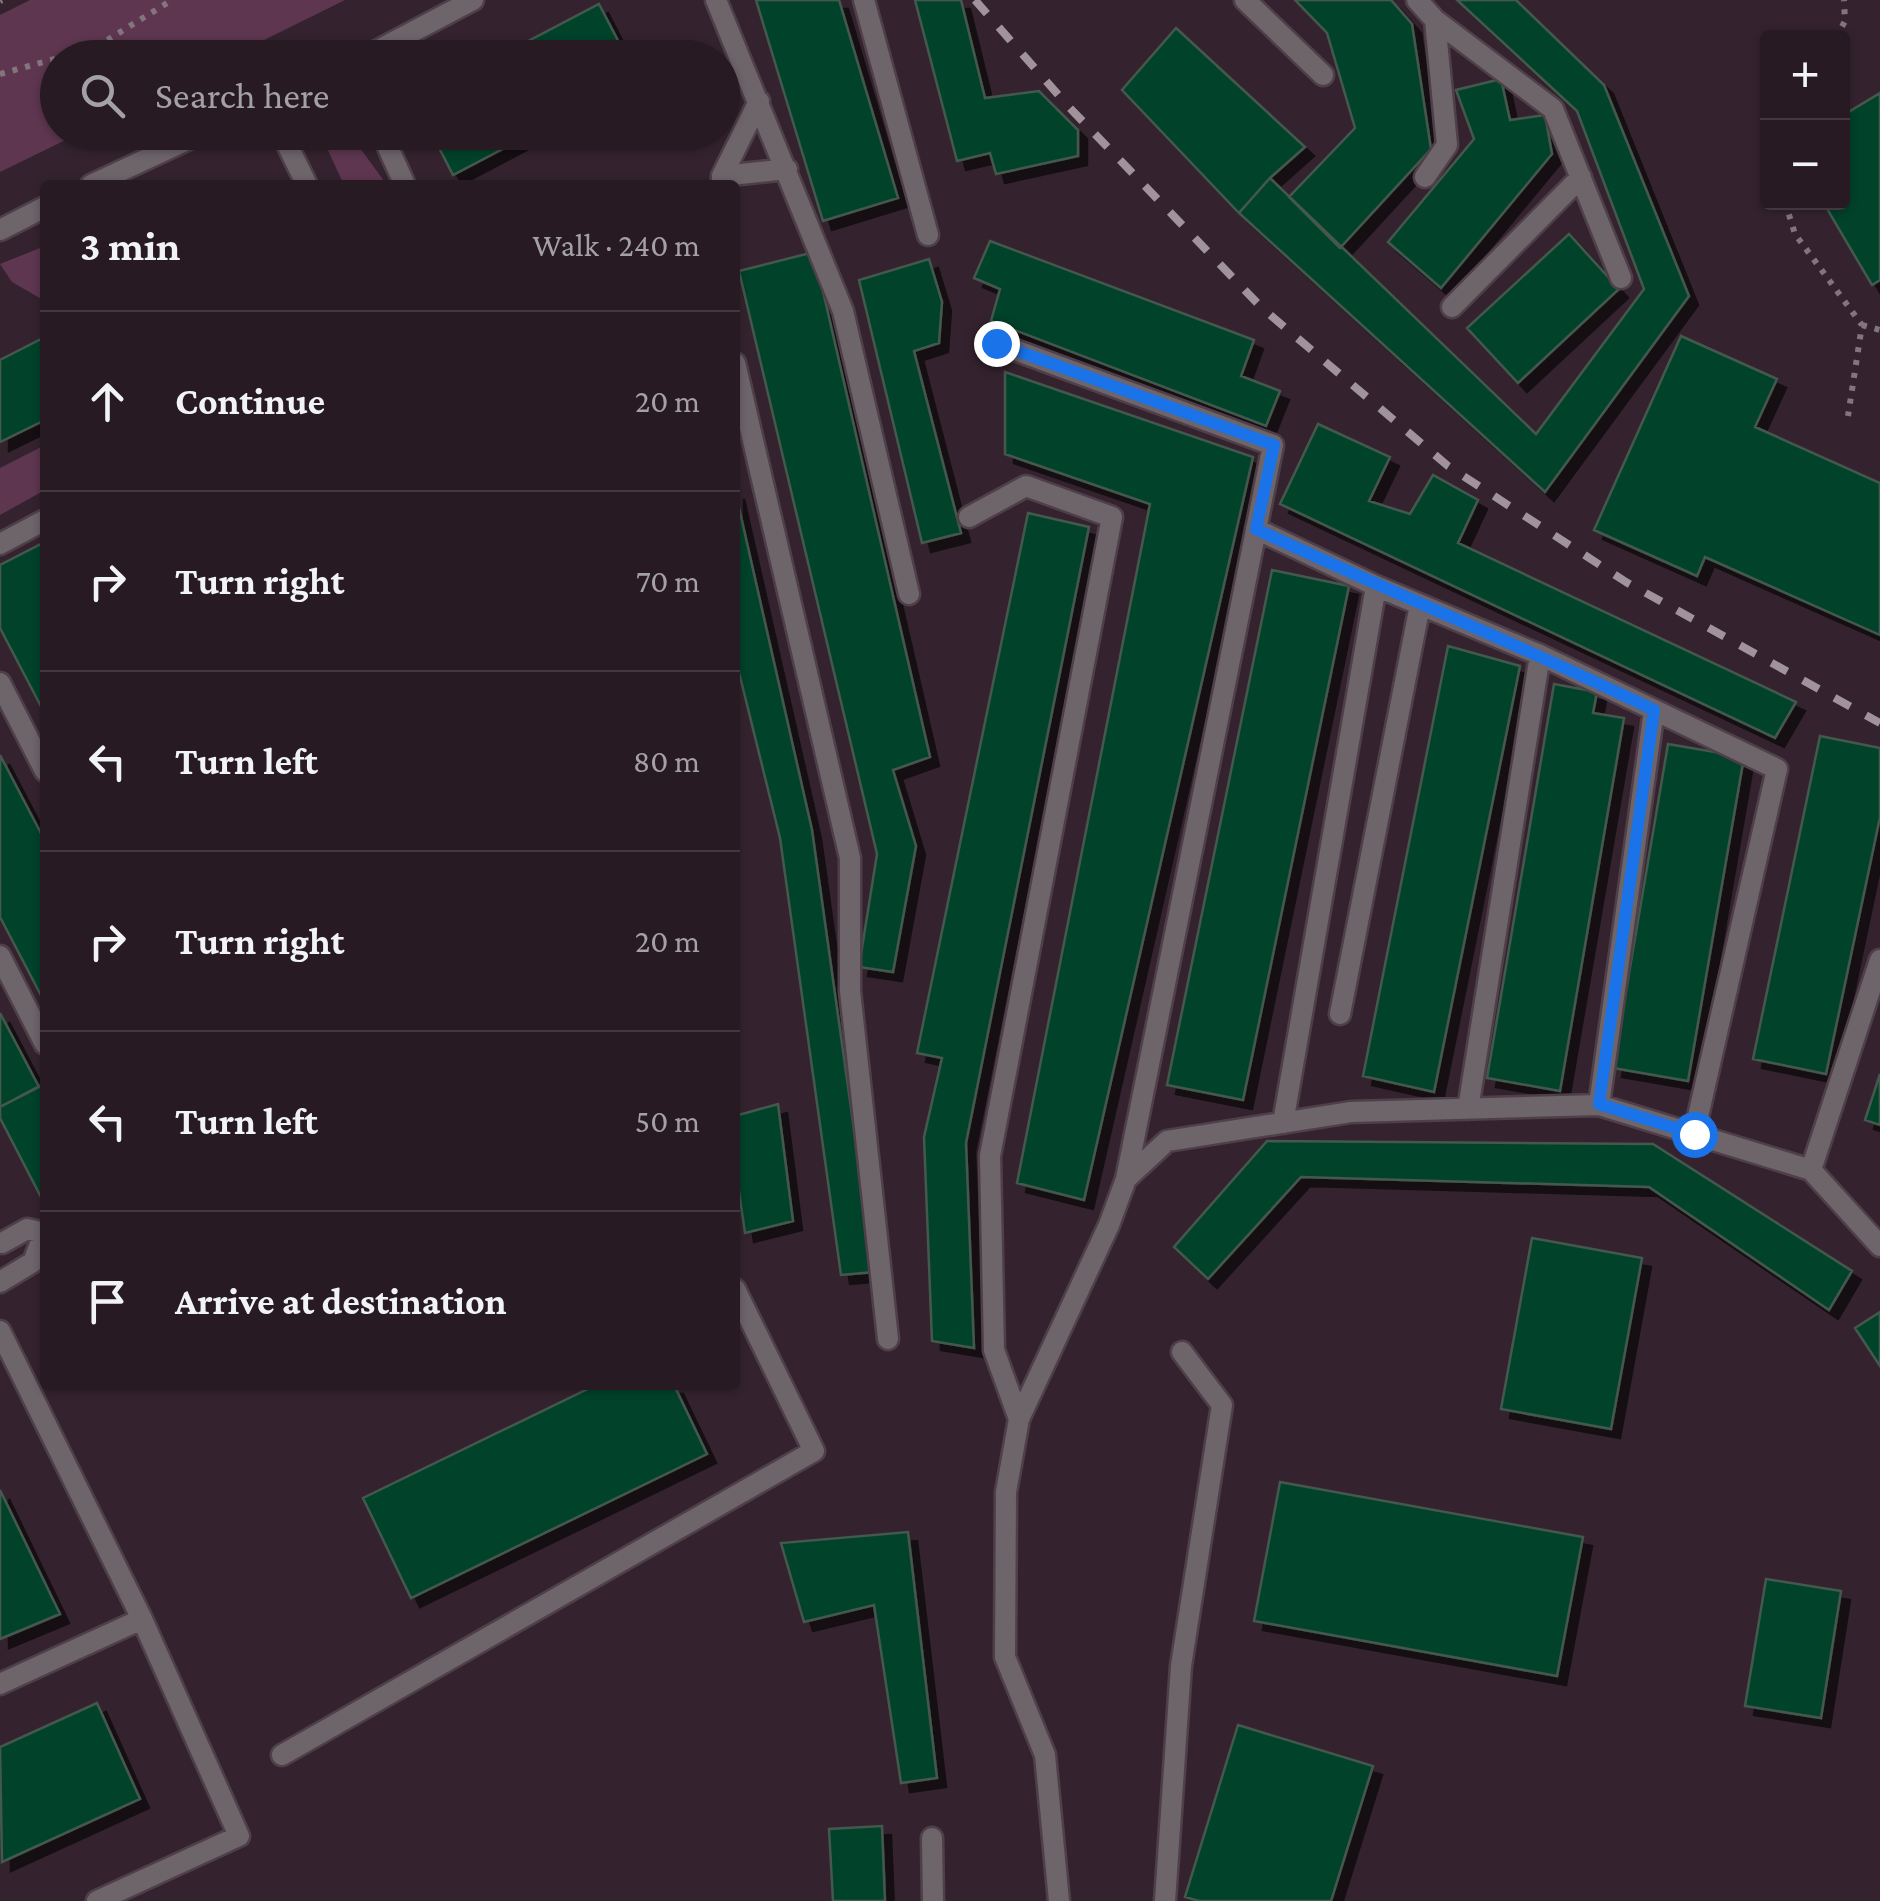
<!DOCTYPE html>
<html lang="en">
<head>
<meta charset="utf-8">
<style>
  :root { --surface:#271a22; --page:#33272f; --text:#f1f3f6; --muted:#a4a1a5; --line:#433840 }
  body { margin:0; font-family:"Crimson Pro",serif; background:var(--page); color:var(--text) }
  .controls { position:absolute; right:30px; top:30px; display:grid; overflow:hidden; border-radius:10px; box-shadow:0 2px 8px #0004 }
  .controls button { width:90px; height:90px; display:grid; place-items:center; padding:0; border:0; border-bottom:2px solid var(--line); background:var(--surface); color:var(--text); font:50px sans-serif }
  .stop { position:absolute; width:30px; height:30px; margin:-22px; border:8px solid #1a73e8; border-radius:50%; background:#fff }
  .stop.end { background:#1a73e8; border-color:#fff; box-shadow:0 2px 10px #0008 }
  .list { margin:0; padding:0; list-style:none }
  h2 { display:flex; justify-content:space-between; align-items:center; height:130px; margin:0; padding:0 40px; font-size:42px }
  h2 small { font-size:32px; font-weight:400; color:var(--muted) }
  .list li { display:grid; grid-template-columns:65px 1fr auto; gap:30px; align-items:center; box-sizing:border-box; height:180px; padding:0 40px; border-top:2px solid var(--line) }
  .list b { display:block; font-size:38px; white-space:nowrap }
  .list em { font-size:32px; font-style:normal; color:var(--muted) }
  .icon { flex:none; width:55px; height:55px; fill:none; stroke:currentColor; stroke-width:2; stroke-linecap:round; stroke-linejoin:round }
  .map { position:relative; flex:none; width:1880px; height:1901px; overflow:hidden }
  .search { position:absolute; background:var(--surface); box-shadow:0 2px 8px #0004; left:40px; top:40px; width:700px; height:110px; display:flex; align-items:center; gap:25px; box-sizing:border-box; padding:0 35px; border-radius:55px; color:var(--muted); font-size:38px }
  .panel { position:absolute; background:var(--surface); box-shadow:0 2px 8px #0004; left:40px; top:180px; width:700px; height:1210px; border-radius:10px }
  .map>svg:first-child { display:block }
  .green { fill:#5e3650 }
  .building { fill:#02432b; stroke:#44584d; stroke-width:2.5; filter:url(#shadow) }
  .lines { fill:none; stroke-linecap:round; stroke-linejoin:round }
  .service-casing { stroke:#4f3f49; stroke-width:25 }
  .path { stroke:#83757d; stroke-width:6; stroke-dasharray:5 8; stroke-linecap:butt }
  .service { stroke:#6e656b; stroke-width:20 }
  .rail { stroke:#a1939b; stroke-width:8; stroke-dasharray:18 18; stroke-linecap:butt }
  .route { stroke:#1a73e8; stroke-width:12 }
</style>
</head>
<body>
<div class="map">
<svg width="1880" height="1901" viewBox="0 0 1880 1901">
  <defs>
    <filter id="shadow"><feDropShadow dx="9" dy="9" stdDeviation="0" flood-color="#0009"/></filter>
  </defs>
  <rect width="100%" height="100%" fill="#34232e"/>
  <!-- green -->
  <path class="green" d="M 30,0 L 345,0 L 230,57 L 58,58 L 58,132 L 80,133 L 0,172 L 0,15 Z
    M 320,133 L 349,133 L 387,185 L 344,185 Z
    M 45,246 L 45,301 L 12,282 L 0,264 Z
    M 45,445 L 45,490 L 0,515 L 0,468 Z"/>
  <!-- building -->
  <path class="building" d="M 756,0 L 839,0 L 898,198 L 823,221 Z
    M 915,0 L 961,0 L 985,98 L 1039,91 L 1078,130 L 1078,156 L 996,174 L 990,153 L 957,161 Z
    M 1295,0 L 1391,0 L 1412,24 L 1431,149 L 1340,248 L 1289,197 L 1355,128 L 1327,33 Z
    M 1457,0 L 1516,0 L 1604,85 L 1689,296 L 1545,492 L 1239,213 L 1270,178 L 1536,434 L 1644,289 L 1577,111 Z
    M 599,4 L 627,58 L 496,58 Z
    M 1176,28 L 1305,147 L 1270,178 L 1239,213 L 1122,90 Z
    M 1501,79 L 1510,120 L 1545,115 L 1552,154 L 1441,288 L 1388,242 L 1474,139 L 1456,90 Z
    M 1880,93 L 1880,280 L 1872,285 L 1823,202 L 1842,202 L 1842,116 Z
    M 431,132 L 535,132 L 453,175 Z
    M 1569,234 L 1619,289 L 1518,383 L 1467,328 Z
    M 990,241 L 1254,340 L 1241,376 L 1280,391 L 1266,426 L 991,321 L 1000,289 L 974,278 Z
    M 814,252 L 930,757 L 893,770 L 916,846 L 893,972 L 859,967 L 877,854 L 739,271 Z
    M 929,259 L 942,302 L 939,343 L 914,351 L 961,533 L 922,543 L 859,280 Z
    M 1681,336 L 1777,379 L 1755,427 L 1880,483 L 1880,635 L 1705,557 L 1697,576 L 1594,530 Z
    M 45,337 L 45,420 L 0,442 L 0,360 Z
    M 1005,372 L 1253,457 L 1084,1200 L 1017,1183 L 1150,504 L 1005,454 Z
    M 1318,424 L 1390,457 L 1369,501 L 1410,514 L 1433,475 L 1478,500 L 1458,543 L 1796,702 L 1775,738 L 1280,504 Z
    M 735,490 L 812,830 L 874,1272 L 841,1275 L 780,838 L 735,656 Z
    M 1028,513 L 1089,527 L 966,1143 L 974,1348 L 932,1341 L 924,1137 L 942,1058 L 917,1053 Z
    M 41,544 L 45,552 L 45,714 L 0,628 L 0,565 Z
    M 1272,570 L 1349,586 L 1243,1100 L 1167,1085 Z
    M 1448,646 L 1520,666 L 1434,1092 L 1363,1076 Z
    M 1554,684 L 1597,692 L 1593,713 L 1624,718 L 1560,1091 L 1487,1078 Z
    M 1820,736 L 1880,748 L 1880,817 L 1826,1074 L 1753,1059 Z
    M 1668,744 L 1744,757 L 1688,1081 L 1613,1068 Z
    M 0,755 L 45,841 L 45,1003 L 0,917 Z
    M 0,1013 L 39,1087 L 0,1107 Z
    M 1880,1074 L 1880,1125 L 1865,1120 Z
    M 45,1083 L 45,1195 L 41,1197 L 0,1118 L 0,1107 Z
    M 778,1104 L 793,1221 L 745,1233 L 735,1164 L 735,1116 Z
    M 1267,1141 L 1653,1144 L 1852,1271 L 1829,1310 L 1649,1187 L 1301,1177 L 1208,1279 L 1174,1247 Z
    M 1532,1238 L 1642,1258 L 1611,1429 L 1501,1409 Z
    M 1880,1312 L 1880,1366 L 1855,1328 Z
    M 596,1385 L 674,1385 L 707,1454 L 411,1598 L 363,1498 Z
    M 1280,1482 L 1583,1537 L 1557,1676 L 1254,1621 Z
    M 0,1490 L 60,1614 L 0,1639 Z
    M 908,1532 L 937,1778 L 901,1783 L 874,1605 L 804,1622 L 781,1543 Z
    M 1766,1579 L 1841,1591 L 1821,1718 L 1745,1706 Z
    M 97,1703 L 140,1799 L 2,1862 L 0,1747 Z
    M 1238,1725 L 1373,1766 L 1331,1901 L 1199,1901 L 1185,1897 Z
    M 882,1826 L 885,1901 L 833,1901 L 829,1829 Z"/>
  <g class="lines">
    <defs>
      <path id="service" d="M 716,0 L 843,311 L 909,594
        M 864,0 L 928,235
        M 1245,0 L 1323,75
        M 1417,0 L 1435,20 L 1553,109 L 1621,278
        M 363,58 L 473,0
        M 281,132 L 307,185
        M 381,132 L 405,185
        M 722,176 L 759,101
        M 1425,177 L 1447,145 L 1435,20
        M 722,184 L 722,176 L 787,169
        M 91,185 L 204,132
        M 0,230 L 45,207
        M 1452,307 L 1581,177
        M 996,343 L 1273,445 L 1126,1179
        M 735,363 L 850,858 L 850,991 L 888,1339
        M 969,517 L 1026,486 L 1112,517 L 990,1156 L 994,1350 L 1019,1419
        M 1256,529 L 1376,586 L 1540,655 L 1777,769 L 1694,1134
        M 0,544 L 45,520
        M 0,683 L 45,771
        M 0,956 L 45,1044
        M 1340,1014 L 1420,605
        M 1599,1105 L 1654,710
        M 1468,1109 L 1540,655
        M 1283,1123 L 1376,586
        M 1811,1170 L 1880,960
        M 2,1243 L 27,1229 L 44,1233
        M 0,1282 L 33,1262 L 45,1231
        M 0,1331 L 142,1619 L 0,1684
        M 282,1755 L 814,1451 L 735,1289
        M 932,1838 L 933,1901
        M 97,1901 L 239,1836 L 142,1619
        M 1059,1901 L 1045,1755 L 1005,1657 L 1006,1492 L 1019,1419 L 1109,1225 L 1126,1179 L 1167,1141 L 1351,1112 L 1599,1105 L 1811,1170 L 1880,1246
        M 1165,1901 L 1181,1666 L 1222,1405 L 1182,1352"/>
    </defs>
    <!-- service casing -->
    <use href="#service" class="service-casing"/>
    <!-- path -->
    <path class="path" d="M 0,1 L 2,0
      M 1836,38 L 1845,21 L 1844,0
      M 59,58 L 96,47 L 172,0
      M 0,74 L 58,58
      M 1785,202 L 1795,234 L 1862,325 L 1848,416
      M 1862,325 L 1880,330"/>
    <!-- service -->
    <use href="#service" class="service"/>
    <!-- rail -->
    <path class="rail" d="M 975,0 L 1068,106 L 1262,308 L 1448,466 L 1626,582 L 1880,723"/>
  </g>
  <g class="lines">
    <!-- route -->
    <path class="route" d="M 996,343 L 1274,445 L 1256,529 C 1388,591 1523,646 1654,710 L 1599,1104 L 1694,1134"/>
  </g>
</svg>
<div class="controls">
<button>+</button>
<button>−</button>
</div>
<div class="stop" style="left:1694px;top:1134px"></div>
<div class="stop end" style="left:996px;top:343px"></div>
<div class="search"><svg class="icon" aria-label="search" viewBox="0 0 24 24"><circle cx="10" cy="10" r="6"/><path d="M15 15l6 6"/></svg>Search here</div>
<section class="panel">
<h2>3 min<small>Walk · 240 m</small></h2>
<ul class="list">
<li><svg class="icon" aria-label="ahead" viewBox="0 0 24 24"><path d="M12 20V5M6 11l6-6 6 6"/></svg><div><b>Continue</b></div><em>20 m</em></li>
<li><svg class="icon" aria-label="right" viewBox="0 0 24 24"><path d="M7 20v-9h11M14 6l5 5-5 5"/></svg><div><b>Turn right</b></div><em>70 m</em></li>
<li><svg class="icon" aria-label="left" viewBox="0 0 24 24"><path d="M17 20v-9H6M10 6l-5 5 5 5"/></svg><div><b>Turn left</b></div><em>80 m</em></li>
<li><svg class="icon" aria-label="right" viewBox="0 0 24 24"><path d="M7 20v-9h11M14 6l5 5-5 5"/></svg><div><b>Turn right</b></div><em>20 m</em></li>
<li><svg class="icon" aria-label="left" viewBox="0 0 24 24"><path d="M17 20v-9H6M10 6l-5 5 5 5"/></svg><div><b>Turn left</b></div><em>50 m</em></li>
<li><svg class="icon" aria-label="arrive" viewBox="0 0 24 24"><path d="M6 21V4h12l-3 4 3 4H6"/></svg><div><b>Arrive at destination</b></div></li>
</ul>
</section>
</div>
</body>
</html>
